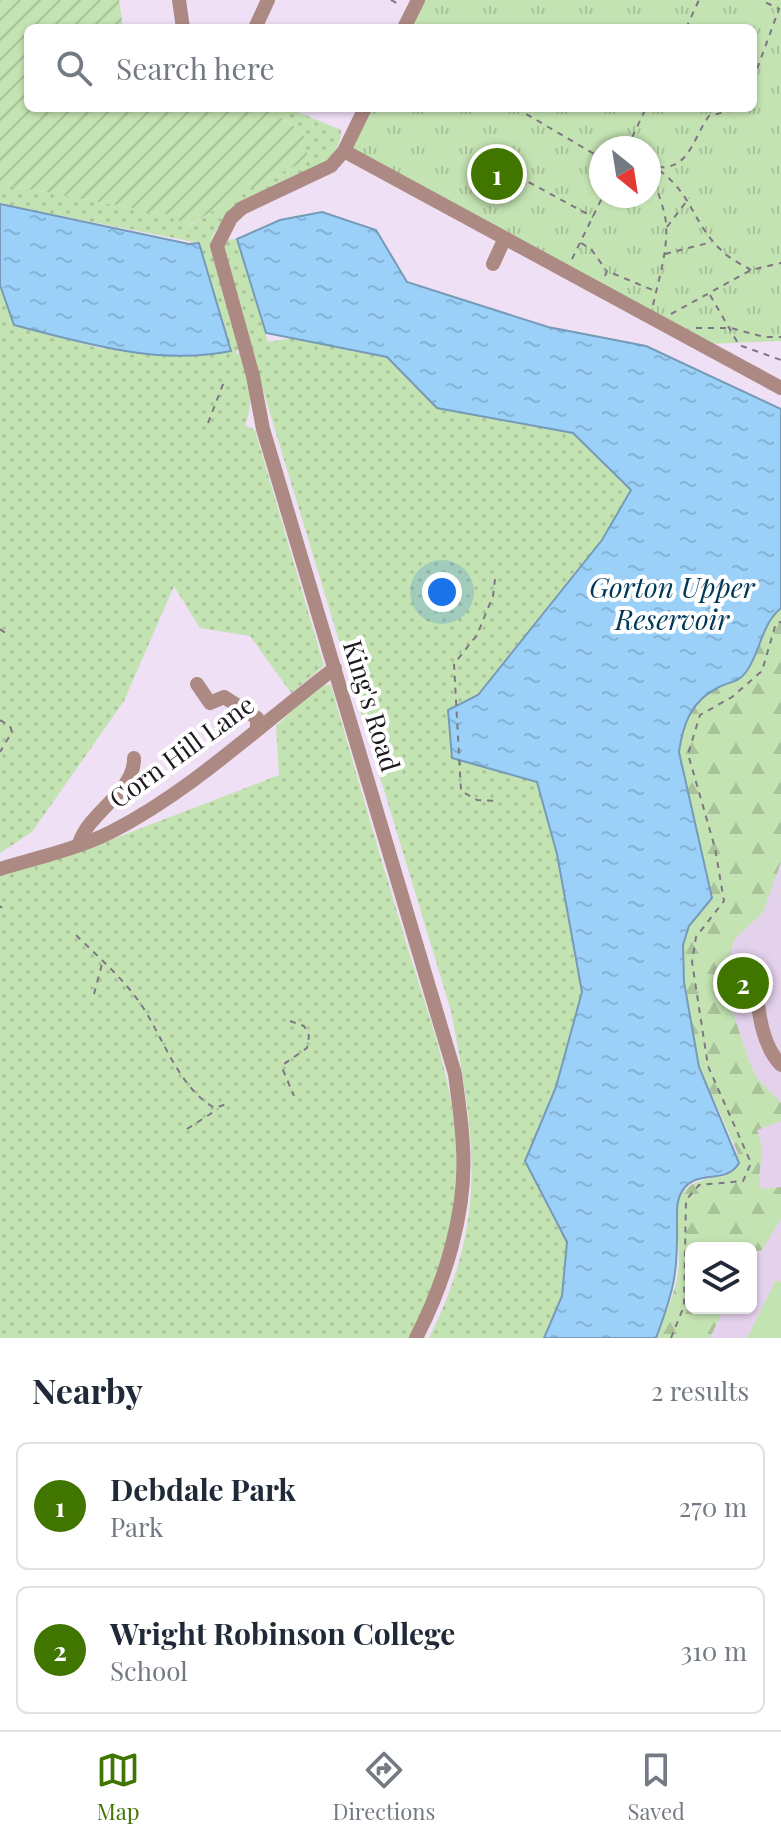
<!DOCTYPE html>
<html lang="en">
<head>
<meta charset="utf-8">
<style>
  :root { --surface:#fff; --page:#f2f2f3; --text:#1f2937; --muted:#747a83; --line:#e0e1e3; --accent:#407500 }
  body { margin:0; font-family:"Playfair Display",serif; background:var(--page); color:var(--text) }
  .controls { position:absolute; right:24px; bottom:24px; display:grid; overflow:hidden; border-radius:12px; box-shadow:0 2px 6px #0004 }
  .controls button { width:72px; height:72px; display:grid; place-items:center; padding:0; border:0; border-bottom:2px solid var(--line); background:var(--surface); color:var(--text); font:40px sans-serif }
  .compass { position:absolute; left:589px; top:136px; width:72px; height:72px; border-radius:50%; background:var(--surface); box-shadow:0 2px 6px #0004; rotate:150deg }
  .you { position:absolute; left:442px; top:592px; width:28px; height:28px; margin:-20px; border:6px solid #fff; border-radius:50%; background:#1a73e8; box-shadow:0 0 0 12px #1a73e833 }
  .badge { display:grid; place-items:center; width:52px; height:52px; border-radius:50%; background:var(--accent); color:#fff; font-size:26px; font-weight:700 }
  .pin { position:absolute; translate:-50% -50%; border:4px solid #fff; box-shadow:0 2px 8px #0006 }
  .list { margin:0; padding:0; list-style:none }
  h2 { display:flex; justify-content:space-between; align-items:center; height:104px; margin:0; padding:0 32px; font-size:34px }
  h2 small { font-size:26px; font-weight:400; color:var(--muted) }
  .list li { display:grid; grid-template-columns:52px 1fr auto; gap:24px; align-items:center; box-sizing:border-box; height:128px; margin:0 16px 16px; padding:0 16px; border:2px solid var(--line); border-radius:12px }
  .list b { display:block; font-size:30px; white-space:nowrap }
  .list p { margin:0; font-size:26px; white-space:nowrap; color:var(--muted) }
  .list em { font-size:26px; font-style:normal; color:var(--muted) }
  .icon { flex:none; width:44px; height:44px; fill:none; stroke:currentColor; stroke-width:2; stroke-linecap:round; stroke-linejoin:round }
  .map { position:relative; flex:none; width:781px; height:1338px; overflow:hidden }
  .search { position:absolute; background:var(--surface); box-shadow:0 2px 6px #0004; left:24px; right:24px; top:24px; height:88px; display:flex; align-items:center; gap:20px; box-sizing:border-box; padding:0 28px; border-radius:12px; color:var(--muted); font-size:30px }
  .sheet { height:392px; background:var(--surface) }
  nav { display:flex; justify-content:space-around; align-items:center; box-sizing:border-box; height:112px; border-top:2px solid var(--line); background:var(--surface); font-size:22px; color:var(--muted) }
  nav a { display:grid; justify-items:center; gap:4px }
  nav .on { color:var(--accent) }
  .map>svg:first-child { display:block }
  .built { fill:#e4d1ec }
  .grass { fill:url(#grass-dots) }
  .forest { fill:url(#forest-firs) }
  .park { fill:url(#park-tufts); fill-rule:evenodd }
  .garden { fill:url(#garden-furrows) }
  .pitch { fill:#c4e3b2 }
  .water { fill:url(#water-ripples); stroke:#769ab8; stroke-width:2 }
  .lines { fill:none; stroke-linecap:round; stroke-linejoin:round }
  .path { stroke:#7f7683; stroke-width:2; stroke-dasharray:6 6; stroke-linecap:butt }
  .minor { stroke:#ac8982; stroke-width:14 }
  .labels { text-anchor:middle; stroke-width:8; stroke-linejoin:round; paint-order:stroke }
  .street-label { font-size:26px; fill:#1f1a21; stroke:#fff }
  .water-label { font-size:28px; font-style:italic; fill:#003958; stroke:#fff }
</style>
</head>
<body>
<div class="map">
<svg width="781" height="1338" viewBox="0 0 781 1338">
  <defs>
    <pattern id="grass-dots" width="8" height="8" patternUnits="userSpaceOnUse" patternTransform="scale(2)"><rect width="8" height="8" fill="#c4e3b2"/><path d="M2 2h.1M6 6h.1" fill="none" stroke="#a8c299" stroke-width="1.8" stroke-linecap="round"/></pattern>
    <pattern id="forest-firs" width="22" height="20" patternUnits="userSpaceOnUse" patternTransform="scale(2)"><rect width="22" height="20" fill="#c4e3b2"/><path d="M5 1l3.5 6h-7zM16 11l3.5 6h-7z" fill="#a8c299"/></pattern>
    <pattern id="park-tufts" width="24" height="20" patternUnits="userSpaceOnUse" patternTransform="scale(2)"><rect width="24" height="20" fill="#c4e3b2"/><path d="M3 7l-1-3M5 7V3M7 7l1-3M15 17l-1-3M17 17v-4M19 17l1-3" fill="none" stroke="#a8c299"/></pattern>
    <pattern id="garden-furrows" width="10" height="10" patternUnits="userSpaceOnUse" patternTransform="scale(2)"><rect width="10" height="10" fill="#c4e3b2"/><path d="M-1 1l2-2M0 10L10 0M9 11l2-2" fill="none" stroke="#a8c299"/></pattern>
    <pattern id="water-ripples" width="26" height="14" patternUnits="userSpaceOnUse" patternTransform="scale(2)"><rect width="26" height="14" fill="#9bd1f9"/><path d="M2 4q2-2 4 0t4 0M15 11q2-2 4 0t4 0" fill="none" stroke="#85b3d5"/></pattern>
  </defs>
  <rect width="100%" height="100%" fill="#efe0f5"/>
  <!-- built -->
  <path class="built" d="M 781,646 L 781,1338 L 679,1338 L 691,1308 L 751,1308 L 751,1248 L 704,971 Z"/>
  <!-- grass -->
  <path class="grass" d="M 267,108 L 288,108 L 341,130 C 341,186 231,184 211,241 L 237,239 L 268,342 L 292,338 L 387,357 L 437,408 L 573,433 L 631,490 L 602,540 L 478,695 L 448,711 L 452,758 L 537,781 L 557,854 L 582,992 L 556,1087 L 525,1161 L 567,1242 L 562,1296 L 544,1338 L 429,1338 C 489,1218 475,1137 451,1011 L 250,347 L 236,351 L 237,354 L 243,353 C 248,377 255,402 245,425 L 255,430 L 324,666 L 291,693 L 250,636 L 200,628 L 174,586 L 124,701 L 32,832 L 0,853 L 0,285 L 14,325 L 104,349 L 199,243 L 0,204 L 0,184 L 171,215 L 188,227 L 236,196 L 303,133 Z
    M 331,685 C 356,774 382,863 409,952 C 428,1013 451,1076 456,1140 C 461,1204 442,1282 409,1338 L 0,1338 L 0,876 L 95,846 L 279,775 L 276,726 L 318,686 Z"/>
  <!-- forest -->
  <path class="forest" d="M 781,608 L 781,862 L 763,912 L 735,939 L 726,965 L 729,1001 L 750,1064 L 757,1078 L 781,1103 L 781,1121 L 757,1130 C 768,1157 755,1170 761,1189 L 781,1187 L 781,1219 L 762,1250 L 751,1253 L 751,1248 L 691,1248 L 691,1308 L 724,1308 L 710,1338 L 656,1338 C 664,1317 675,1295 678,1273 C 684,1222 654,1182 726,1176 L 738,1153 L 699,1067 L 684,982 L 683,945 L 689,926 L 712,897 L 679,752 C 683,723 692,700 719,687 C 733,680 741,681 749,667 C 761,647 761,625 781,608 Z"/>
  <!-- park -->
  <path class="park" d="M 422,0 L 781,0 L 781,341 L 705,344 L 353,152 L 350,144 L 368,108 L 753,108 L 753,28 L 408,28 ZM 601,148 L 649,148 L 649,196 L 601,196 Z"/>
  <!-- garden -->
  <path class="garden" d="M 0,0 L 119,0 L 123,28 L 28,28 L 28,108 L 267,108 L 303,133 L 308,159 L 236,196 L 187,227 L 171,215 L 0,184 Z"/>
  <!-- pitch -->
  <path class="pitch" d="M 776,1280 L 781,1282 L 781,1338 L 747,1338 Z"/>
  <!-- water -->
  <path class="water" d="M 0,204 L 189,244 L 199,243 L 231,351 C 159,366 84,343 14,325 L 0,285 Z
    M 322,212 L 376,230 L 407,282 L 548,327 L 646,346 L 781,409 L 781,608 C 760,626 761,652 746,672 C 738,683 731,681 719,687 C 692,700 683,723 679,752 L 712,898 L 689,926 L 683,945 L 684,982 L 699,1067 L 739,1163 C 727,1184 701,1170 685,1187 C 676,1198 677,1209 677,1222 C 678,1273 674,1290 656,1338 L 544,1338 L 562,1296 L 567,1242 L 525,1161 L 556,1087 L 582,992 L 557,854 L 537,782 L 452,758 L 448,710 L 478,695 L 602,540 L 631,490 L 573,433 L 437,408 L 387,357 L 266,333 L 237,239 L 280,220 Z"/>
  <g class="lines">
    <!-- path -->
    <path class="path" d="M 391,0 L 400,5
      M 686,28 L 699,0
      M 753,80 L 779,9 L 761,0
      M 516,108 L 601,158
      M 627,148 L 646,108
      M 649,164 C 692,188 690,220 720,249 C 728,258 741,264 751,270
      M 497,165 L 593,217
      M 667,227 L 689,198
      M 581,243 L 591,249 L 606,270
      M 665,254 L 712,242
      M 572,259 L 603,196
      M 605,276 L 607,271 L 655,291
      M 710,295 L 739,345 L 781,360
      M 653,305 C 659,278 668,251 666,223 C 664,203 653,188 655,167 C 690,171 692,139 709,116 L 741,108
      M 671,314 L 751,270 L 781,263
      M 696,328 L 731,328 L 764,337 L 781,337
      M 208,423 L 225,379
      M 495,579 L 493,596 L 477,635 L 454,664 L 461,791 L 477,800 L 496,801
      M 0,629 L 8,635
      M 0,720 L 10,726 L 12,732 L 0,752
      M 0,906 L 2,908
      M 76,935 C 98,957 122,977 140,1003 C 163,1036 178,1088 215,1108 L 229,1103
      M 94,994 L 102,964
      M 290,1021 L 304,1026 L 309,1036 L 307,1048 L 284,1064 L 283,1070 L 294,1096
      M 187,1129 L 218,1109
      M 671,1338 L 684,1306 L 686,1200 L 699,1185 L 743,1181 L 751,1163 L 708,1066 L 692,962 L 696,937 L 724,901 L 715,848 L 688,754 L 700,715 L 732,697 L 762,671 L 776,623 L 781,622"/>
    <!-- minor -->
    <path class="minor" d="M 179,0 L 183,28
      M 255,28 L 268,0
      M 404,28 L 418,0
      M 365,108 L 344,151 L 331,166 L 242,208 L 231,218 L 217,246 L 253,376 L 263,429 L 455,1074 C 458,1098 462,1123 463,1148 C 467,1211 445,1282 416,1338
      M 344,151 L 781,388
      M 493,264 L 504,240
      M 197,684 L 210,703 L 224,697 L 257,718 L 257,729
      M 79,844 C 88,812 135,792 134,758
      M 0,869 C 36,858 77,849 111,832 C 193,790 262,723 335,668
      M 753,964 C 758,996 757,1040 781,1065"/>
  </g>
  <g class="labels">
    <!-- street labels -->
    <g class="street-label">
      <text transform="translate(371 706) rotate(73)" y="9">King's Road</text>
      <text transform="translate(182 752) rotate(-36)" y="9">Corn Hill Lane</text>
    </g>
    <!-- water labels -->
    <g class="water-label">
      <text x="672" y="598">Gorton Upper<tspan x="672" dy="32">Reservoir</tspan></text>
    </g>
  </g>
</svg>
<div class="controls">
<button><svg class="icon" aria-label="layers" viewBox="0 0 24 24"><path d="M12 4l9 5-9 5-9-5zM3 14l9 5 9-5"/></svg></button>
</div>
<svg class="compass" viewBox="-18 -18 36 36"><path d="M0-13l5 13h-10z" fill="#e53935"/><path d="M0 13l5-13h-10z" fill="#747a83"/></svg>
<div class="you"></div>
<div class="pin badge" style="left:497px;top:174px">1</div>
<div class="pin badge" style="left:743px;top:983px">2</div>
<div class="search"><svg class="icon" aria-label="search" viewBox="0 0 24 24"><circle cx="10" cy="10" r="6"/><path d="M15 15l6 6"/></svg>Search here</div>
</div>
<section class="sheet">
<h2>Nearby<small>2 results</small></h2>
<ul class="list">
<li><span class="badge">1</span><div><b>Debdale Park</b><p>Park</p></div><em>270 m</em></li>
<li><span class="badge">2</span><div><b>Wright Robinson College</b><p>School</p></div><em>310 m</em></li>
</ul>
</section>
<nav>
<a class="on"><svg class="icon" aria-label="map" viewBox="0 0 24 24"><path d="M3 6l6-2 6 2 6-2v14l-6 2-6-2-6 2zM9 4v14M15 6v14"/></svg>Map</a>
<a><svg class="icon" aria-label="directions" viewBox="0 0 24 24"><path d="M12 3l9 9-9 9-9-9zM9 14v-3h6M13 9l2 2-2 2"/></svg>Directions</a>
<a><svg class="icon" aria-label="saved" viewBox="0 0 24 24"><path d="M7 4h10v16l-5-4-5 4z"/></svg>Saved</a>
</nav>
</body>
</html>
